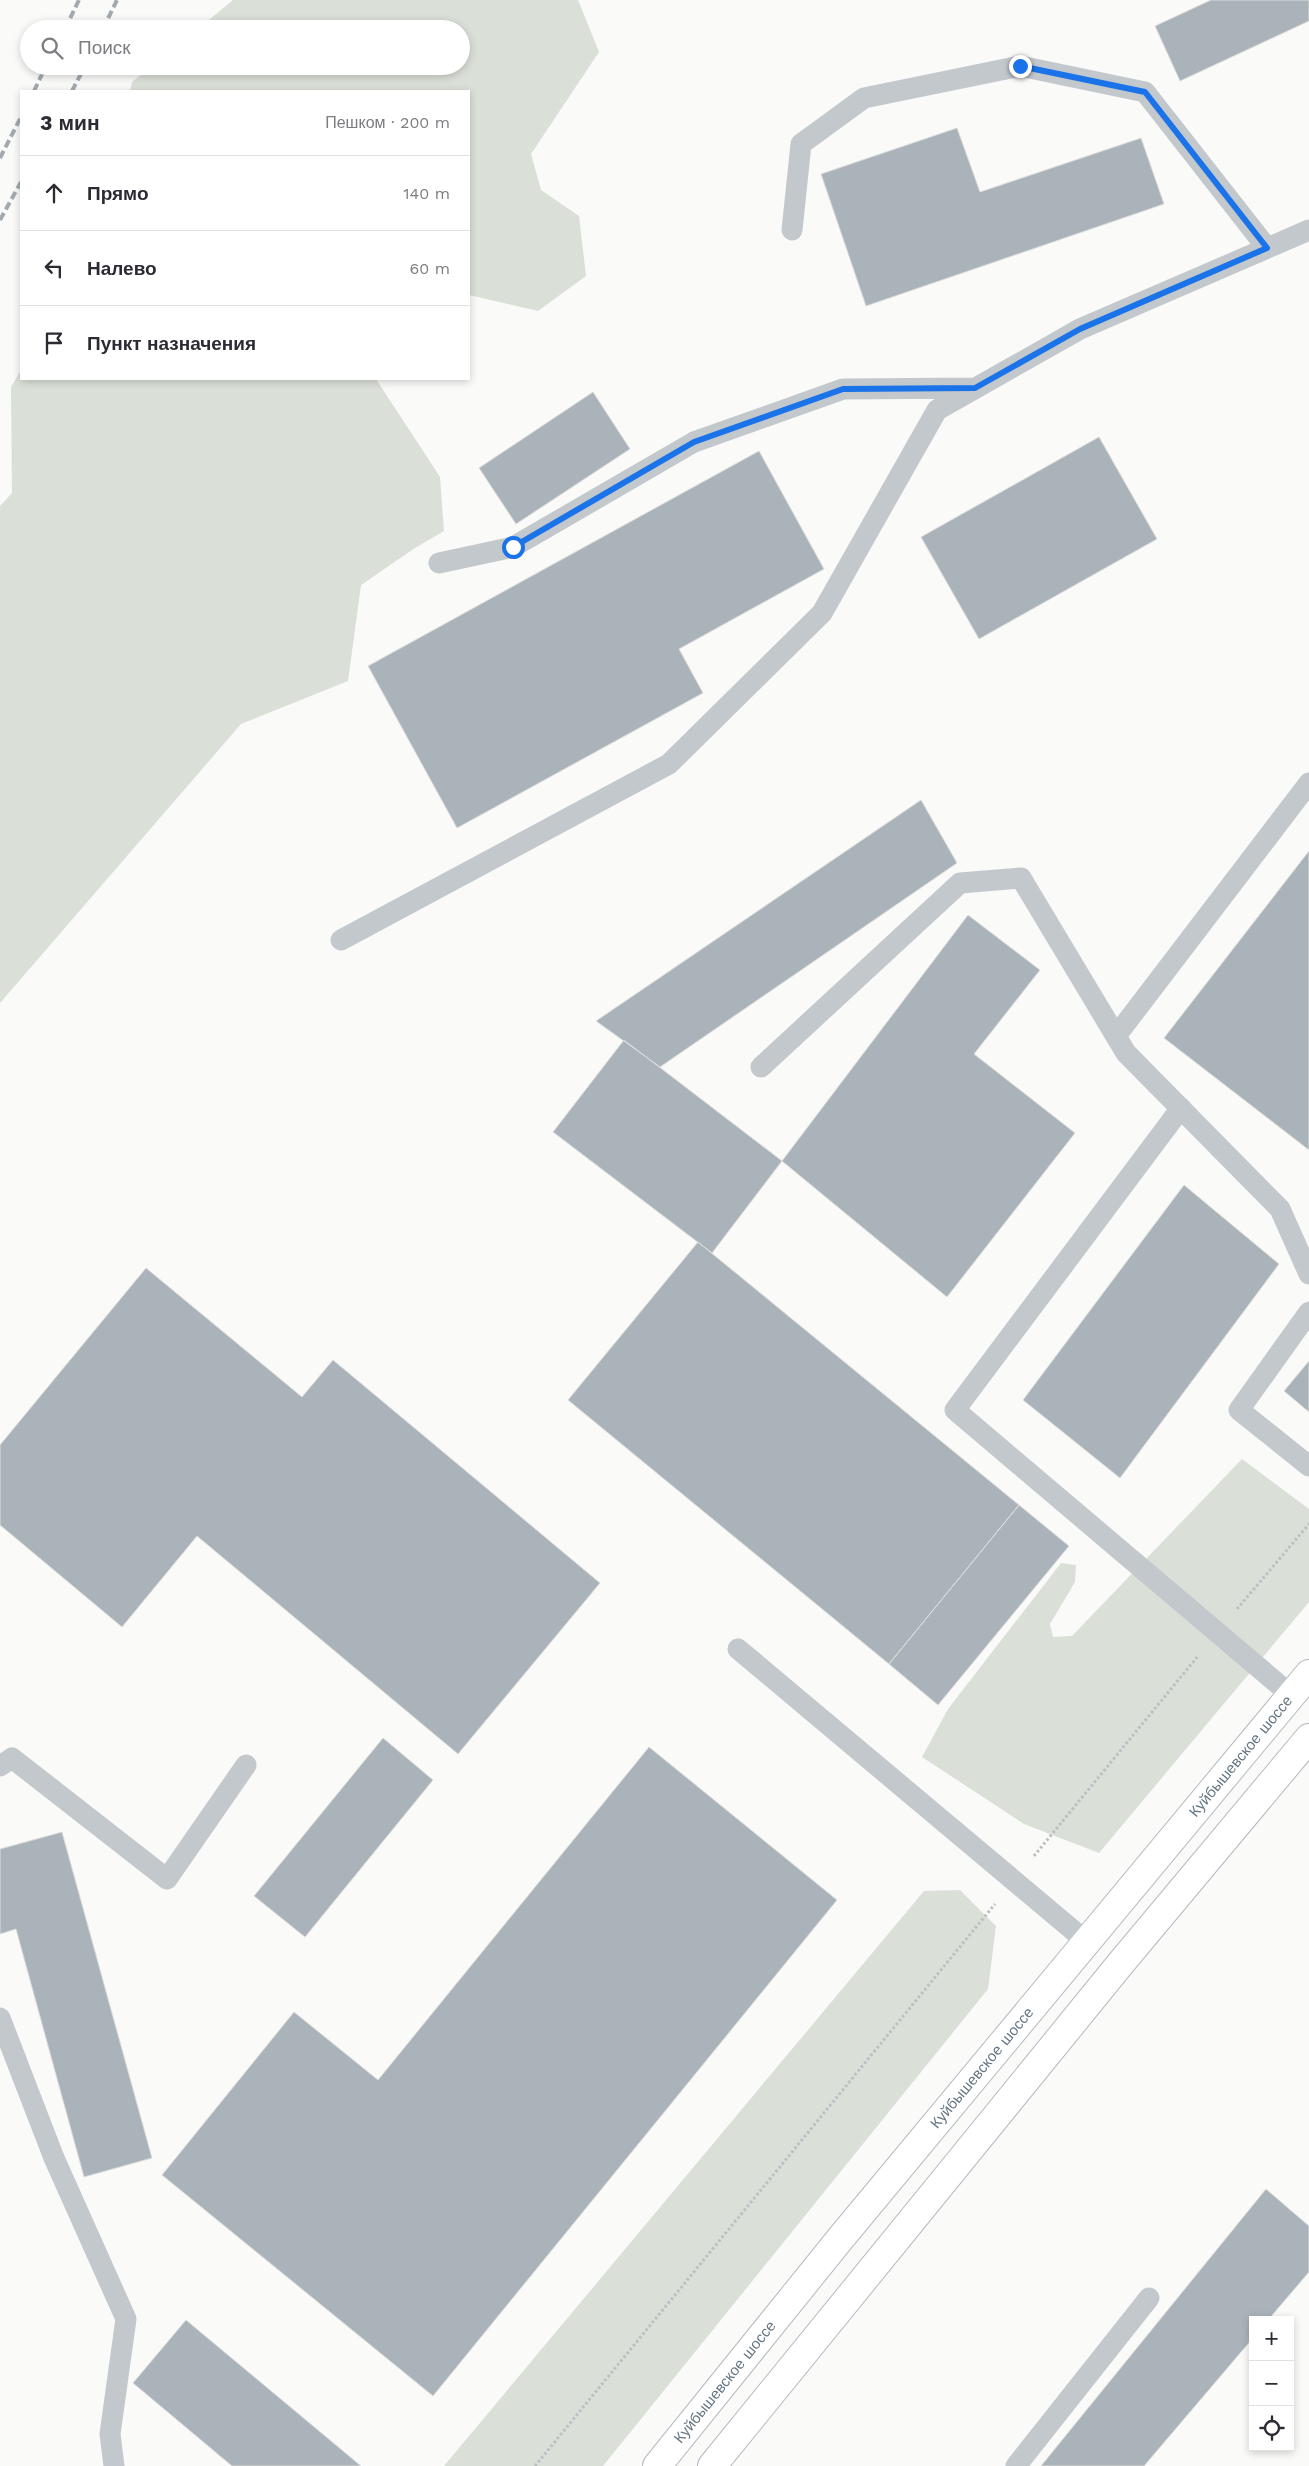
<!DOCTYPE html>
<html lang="ru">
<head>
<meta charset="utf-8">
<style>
  :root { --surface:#fff; --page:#f2f2f3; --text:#2b2b33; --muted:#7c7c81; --line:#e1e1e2 }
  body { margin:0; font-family:"Work Sans",sans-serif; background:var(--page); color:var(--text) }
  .controls { position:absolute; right:15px; bottom:15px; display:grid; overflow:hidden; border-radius:0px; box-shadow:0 2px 8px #0003 }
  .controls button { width:45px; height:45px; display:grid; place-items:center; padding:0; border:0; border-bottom:1px solid var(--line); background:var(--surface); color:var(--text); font:25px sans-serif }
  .stop { position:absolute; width:15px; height:15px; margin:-11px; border:4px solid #1a73e8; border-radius:50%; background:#fff }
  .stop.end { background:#1a73e8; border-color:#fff; box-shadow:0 1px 5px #0008 }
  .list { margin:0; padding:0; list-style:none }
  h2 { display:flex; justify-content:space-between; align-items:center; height:65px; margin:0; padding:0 20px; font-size:21px }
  h2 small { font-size:16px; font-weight:400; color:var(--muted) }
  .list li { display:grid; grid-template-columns:32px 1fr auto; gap:15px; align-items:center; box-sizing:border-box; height:75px; padding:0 20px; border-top:1px solid var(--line) }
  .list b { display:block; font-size:19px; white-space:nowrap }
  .list em { font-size:16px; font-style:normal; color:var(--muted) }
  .icon { flex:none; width:28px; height:28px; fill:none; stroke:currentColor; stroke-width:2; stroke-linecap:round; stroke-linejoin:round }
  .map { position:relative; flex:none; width:1309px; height:2466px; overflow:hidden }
  .search { position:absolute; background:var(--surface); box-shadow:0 2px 8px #0003; left:20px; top:20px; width:450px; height:55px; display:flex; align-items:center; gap:12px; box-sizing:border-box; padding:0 18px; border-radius:28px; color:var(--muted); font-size:19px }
  .panel { position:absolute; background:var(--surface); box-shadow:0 2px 8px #0003; left:20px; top:90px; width:450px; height:290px; border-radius:0px }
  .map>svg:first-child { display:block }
  .green { fill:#dadfd7 }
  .building { fill:#aab3b9; stroke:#dcdcda }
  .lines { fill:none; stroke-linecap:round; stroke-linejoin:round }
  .primary-casing { stroke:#b5babe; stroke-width:30 }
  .path { stroke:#bbbfc2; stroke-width:3; stroke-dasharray:2.5 2.5; stroke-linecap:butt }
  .service { stroke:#c3c8cc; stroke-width:21 }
  .primary { stroke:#fff; stroke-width:28 }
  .rail { stroke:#a2aab0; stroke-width:4; stroke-dasharray:8 4; stroke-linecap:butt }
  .route { stroke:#1a73e8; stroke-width:6 }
  .labels { text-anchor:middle; stroke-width:5; stroke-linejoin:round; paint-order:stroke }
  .street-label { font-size:15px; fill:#657683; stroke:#fff }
</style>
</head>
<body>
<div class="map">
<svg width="1309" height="2466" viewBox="0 0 1309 2466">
  <rect width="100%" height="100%" fill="#fafaf8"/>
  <!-- green -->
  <path class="green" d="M 233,0 L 578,0 L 599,52 L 531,154 L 541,190 L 579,216 L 586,276 L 538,311 L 469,295 L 469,91 L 130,91 L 132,82 L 152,66 L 461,66 L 461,29 L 198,29 Z
    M 21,370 L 21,379 L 376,379 L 440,477 L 444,531 L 415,548 L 361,585 L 348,681 L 241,724 L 0,1003 L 0,506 L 12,493 L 11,387 Z
    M 1242,1459 L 1309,1509 L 1309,1602 L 1099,1853 L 1024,1824 L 922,1757 L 948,1709 L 1061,1563 L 1076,1565 L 1075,1582 L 1050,1624 L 1053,1637 L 1072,1636 Z
    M 960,1890 L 996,1926 L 988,1989 L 603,2466 L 444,2466 L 924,1891 Z"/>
  <!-- building -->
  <path class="building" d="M 1211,0 L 1309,0 L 1309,21 L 1180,81 L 1155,26 Z
    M 957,128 L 980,192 L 1141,138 L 1164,204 L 866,306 L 821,174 Z
    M 593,392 L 630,449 L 516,524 L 479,468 Z
    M 1099,437 L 1157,539 L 979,639 L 921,537 Z
    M 759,451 L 824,569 L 679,649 L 703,693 L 457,828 L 368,666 Z
    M 921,800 L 957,863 L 660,1067 L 596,1021 Z
    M 1309,851 L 1309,1150 L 1164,1038 Z
    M 968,915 L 1040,970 L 974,1054 L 1075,1133 L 947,1297 L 782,1161 Z
    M 624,1040 L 782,1161 L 712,1253 L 553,1132 Z
    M 1184,1185 L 1279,1264 L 1120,1478 L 1023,1400 Z
    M 698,1242 L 1019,1505 L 889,1664 L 568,1400 Z
    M 146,1268 L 302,1397 L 333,1360 L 600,1583 L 458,1754 L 197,1536 L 122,1627 L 0,1525 L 0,1445 Z
    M 1309,1361 L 1309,1412 L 1284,1391 Z
    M 1019,1505 L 1069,1546 L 938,1705 L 889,1664 Z
    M 383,1738 L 433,1780 L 305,1937 L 254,1896 Z
    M 649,1747 L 837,1900 L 433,2396 L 162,2175 L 294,2012 L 378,2080 Z
    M 62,1832 L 152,2158 L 84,2177 L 16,1929 L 0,1934 L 0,1849 Z
    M 1266,2189 L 1309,2226 L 1309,2272 L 1268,2320 L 1253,2320 L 1253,2338 L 1144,2466 L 1041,2466 Z
    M 186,2320 L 361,2466 L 232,2466 L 133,2383 Z"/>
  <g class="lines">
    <defs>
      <g id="primary">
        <path id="s1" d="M 657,2466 L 840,2239 L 1309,1674"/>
        <path d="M 712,2466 L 1121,1963 L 1309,1738"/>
      </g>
    </defs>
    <!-- primary casing -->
    <use href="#primary" class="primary-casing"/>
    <!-- path -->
    <path class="path" d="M 1237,1609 L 1309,1524
      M 1034,1856 L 1198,1656
      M 535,2466 L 995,1904"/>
    <!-- service -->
    <path class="service" d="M 792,230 L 801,144 L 864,98 L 1020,66 L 1145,92 L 1267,248
      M 439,563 L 513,547 L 694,442 L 843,389 L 973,388
      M 341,940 L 669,764 L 822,613 L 937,410 L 1080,329 L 1309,230
      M 1116,1036 L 1309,783
      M 761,1067 L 960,883 L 1021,878 L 1126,1053 L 1280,1209 L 1309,1274
      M 1181,1108 L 955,1410 L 1291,1695
      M 1309,1312 L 1239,1410 L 1309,1466
      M 738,1649 L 1087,1942
      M 0,1766 L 12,1758 L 167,1879 L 246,1765
      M 0,2018 L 54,2158 L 126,2319 L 110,2434 L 114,2466
      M 1016,2466 L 1149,2298"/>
    <!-- primary -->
    <use href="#primary" class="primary"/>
    <!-- rail -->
    <path class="rail" d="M 65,29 L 79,0
      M 103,29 L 117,0
      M 34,91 L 46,66
      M 72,91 L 85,66
      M 0,158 L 21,117
      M 0,220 L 21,182"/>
  </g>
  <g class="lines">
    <!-- route -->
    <path class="route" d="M 513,547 L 694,442 L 843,389 L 975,388 L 1080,329 L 1267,248 L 1145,92 L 1020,66"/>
  </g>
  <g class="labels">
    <!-- street labels -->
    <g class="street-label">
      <text dy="5" stroke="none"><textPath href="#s1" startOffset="919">Куйбышевское шоссе</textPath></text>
      <text dy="5" stroke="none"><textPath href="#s1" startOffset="514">Куйбышевское шоссе</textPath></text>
      <text dy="5" stroke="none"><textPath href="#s1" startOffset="108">Куйбышевское шоссе</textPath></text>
    </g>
  </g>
</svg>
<div class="controls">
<button>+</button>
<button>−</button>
<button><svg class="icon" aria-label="locate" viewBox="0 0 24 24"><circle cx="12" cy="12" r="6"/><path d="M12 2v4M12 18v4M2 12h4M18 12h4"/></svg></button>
</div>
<div class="stop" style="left:513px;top:547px"></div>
<div class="stop end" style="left:1020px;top:66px"></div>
<div class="search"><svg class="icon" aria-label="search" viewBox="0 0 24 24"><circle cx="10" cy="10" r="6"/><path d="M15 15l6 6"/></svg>Поиск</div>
<section class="panel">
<h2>3 мин<small>Пешком · 200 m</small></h2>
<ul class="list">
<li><svg class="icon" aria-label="ahead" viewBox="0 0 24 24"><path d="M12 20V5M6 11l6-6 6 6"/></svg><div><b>Прямо</b></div><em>140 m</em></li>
<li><svg class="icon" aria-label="left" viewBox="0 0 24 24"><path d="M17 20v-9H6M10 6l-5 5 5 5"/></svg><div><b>Налево</b></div><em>60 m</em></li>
<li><svg class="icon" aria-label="arrive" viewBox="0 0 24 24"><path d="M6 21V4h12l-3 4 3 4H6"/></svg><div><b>Пункт назначения</b></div></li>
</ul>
</section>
</div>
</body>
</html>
